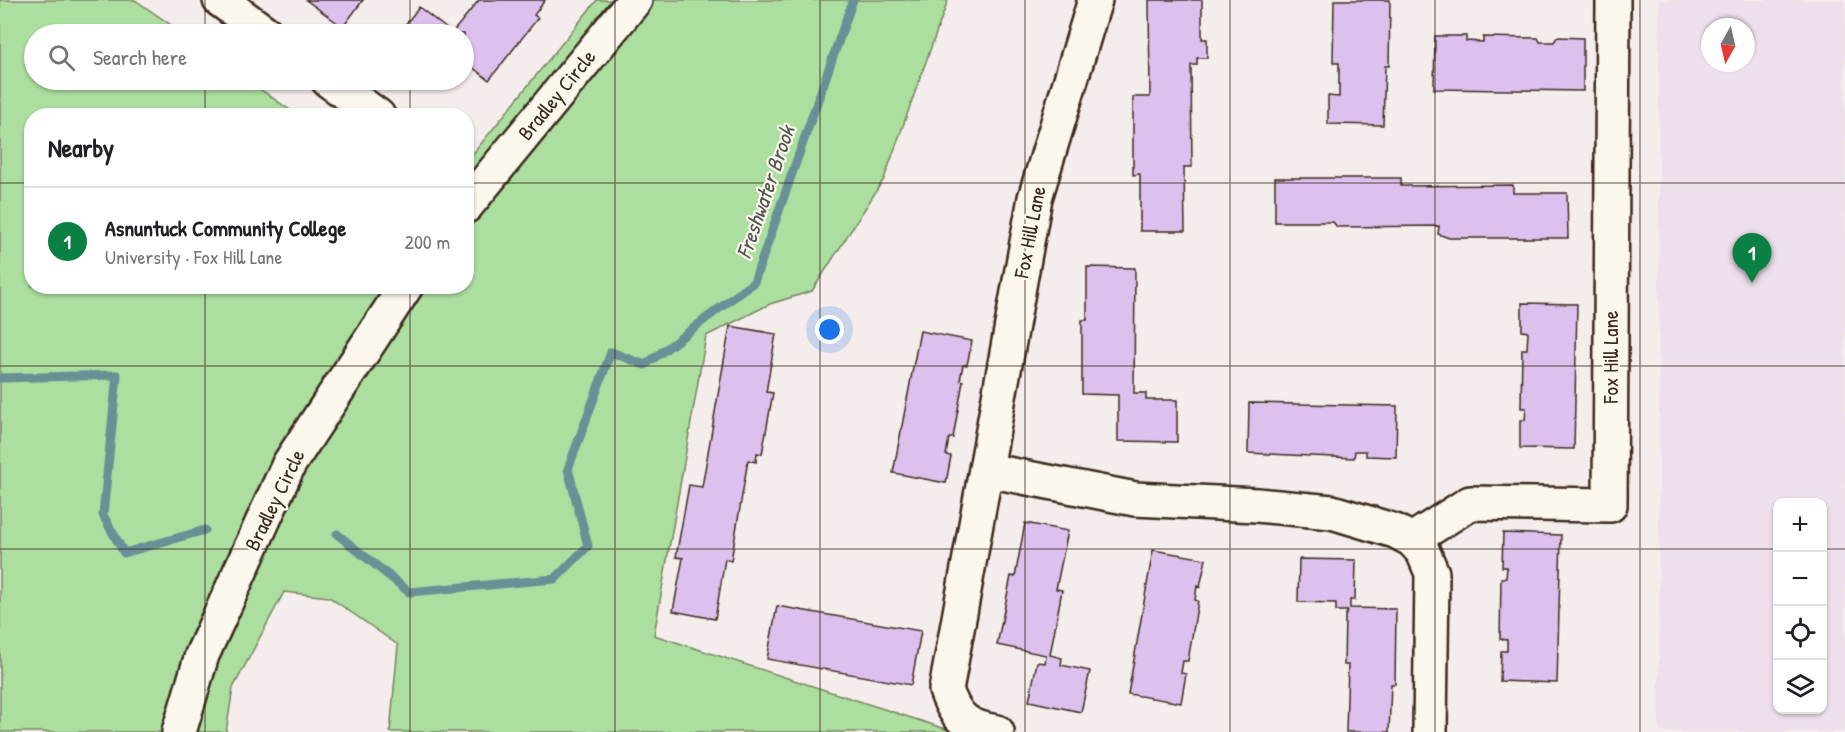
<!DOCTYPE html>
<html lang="en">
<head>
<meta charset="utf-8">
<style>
  :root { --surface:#fff; --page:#f2f2f2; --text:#202124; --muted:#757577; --line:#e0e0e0; --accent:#0b8043 }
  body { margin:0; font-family:"Patrick Hand",sans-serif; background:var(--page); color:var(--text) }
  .controls { position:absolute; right:18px; bottom:18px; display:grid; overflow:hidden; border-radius:12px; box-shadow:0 2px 4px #0004 }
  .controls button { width:54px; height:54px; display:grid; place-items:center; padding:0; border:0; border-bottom:2px solid var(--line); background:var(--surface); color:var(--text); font:30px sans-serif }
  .compass { position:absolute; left:1701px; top:18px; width:54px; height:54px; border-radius:50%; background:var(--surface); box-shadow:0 2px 4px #0004; rotate:188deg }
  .you { position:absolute; left:830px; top:330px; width:21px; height:21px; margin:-15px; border:4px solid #fff; border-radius:50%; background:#1a73e8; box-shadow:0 0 0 9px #1a73e833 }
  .badge { display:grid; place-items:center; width:39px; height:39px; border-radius:50%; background:var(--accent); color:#fff; font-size:20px; font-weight:700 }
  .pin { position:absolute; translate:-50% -50px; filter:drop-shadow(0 2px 3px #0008) }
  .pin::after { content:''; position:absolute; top:32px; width:21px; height:18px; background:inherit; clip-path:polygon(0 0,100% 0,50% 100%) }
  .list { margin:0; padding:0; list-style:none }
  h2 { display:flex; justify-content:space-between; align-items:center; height:78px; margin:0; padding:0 24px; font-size:26px }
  h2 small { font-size:20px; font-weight:400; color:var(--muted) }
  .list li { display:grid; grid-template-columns:39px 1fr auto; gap:18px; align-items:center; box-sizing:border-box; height:108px; padding:0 24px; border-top:2px solid var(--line) }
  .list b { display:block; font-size:22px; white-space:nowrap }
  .list p { margin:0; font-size:20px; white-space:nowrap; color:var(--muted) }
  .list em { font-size:20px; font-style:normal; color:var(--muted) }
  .icon { flex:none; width:33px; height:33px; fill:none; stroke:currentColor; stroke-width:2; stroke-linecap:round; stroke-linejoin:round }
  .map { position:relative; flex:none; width:1845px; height:732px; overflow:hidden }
  .search { position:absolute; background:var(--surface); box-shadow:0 2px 4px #0004; left:24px; top:24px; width:450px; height:66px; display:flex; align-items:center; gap:15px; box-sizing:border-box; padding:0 21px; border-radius:33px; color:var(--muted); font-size:22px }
  .panel { position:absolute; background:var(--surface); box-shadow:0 2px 4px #0004; left:24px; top:108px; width:450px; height:186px; border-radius:24px }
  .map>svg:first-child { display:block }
  .built { fill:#eedfec; fill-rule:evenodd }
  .green { fill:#abde9f; stroke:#73845e; stroke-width:1.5 }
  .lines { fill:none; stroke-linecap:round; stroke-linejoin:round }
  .stream { stroke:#699096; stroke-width:9 }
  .building { fill:#dcc0ed; stroke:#3b2a1e; stroke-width:1.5 }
  .minor-casing { stroke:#3b2a1e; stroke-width:38 }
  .minor { stroke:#fbf7ec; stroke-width:33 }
  .grid { fill:none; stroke:#3b2a1e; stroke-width:1.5; stroke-opacity:0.55 }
  .labels { text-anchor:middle; stroke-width:4.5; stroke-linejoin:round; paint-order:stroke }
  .street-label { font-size:21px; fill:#3b2a1e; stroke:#fbf7ec }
  .water-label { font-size:22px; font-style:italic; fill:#4e5450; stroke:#fbf7ec }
</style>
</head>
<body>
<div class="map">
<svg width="1845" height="732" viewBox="0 0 1845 732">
  <rect width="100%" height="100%" fill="#f5ecec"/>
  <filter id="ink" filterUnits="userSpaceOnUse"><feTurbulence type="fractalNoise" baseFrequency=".0167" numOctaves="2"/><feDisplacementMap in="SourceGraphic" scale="12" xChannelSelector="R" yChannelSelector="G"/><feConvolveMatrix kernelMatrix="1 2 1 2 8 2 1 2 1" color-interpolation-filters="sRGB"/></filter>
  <g filter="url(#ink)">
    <!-- built -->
    <path class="built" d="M 1659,0 L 1845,0 L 1845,732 L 1659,732 ZM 1710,27 L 1746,27 L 1746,63 L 1710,63 ZM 1778,502 L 1822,502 L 1822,710 L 1778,710 Z"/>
    <!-- green -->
    <path class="green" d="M 0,0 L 135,0 L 184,34 L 34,34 L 34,80 L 247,80 L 297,115 L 32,116 L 32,286 L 466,286 L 467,161 L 597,0 L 948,0 L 884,179 L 812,291 L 770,304 L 706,336 L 654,635 L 955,732 L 390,732 L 398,645 L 329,597 L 284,592 L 233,688 L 226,732 L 0,732 Z"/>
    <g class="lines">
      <!-- stream -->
      <path class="stream" d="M 0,378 L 117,375 L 103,515 L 124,553 L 205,530
        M 337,534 L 409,592 L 555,579 L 588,546 L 568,469 L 611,352 L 645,365 L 754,282 L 853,0"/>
    </g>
    <!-- building -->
    <path class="building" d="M 306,0 L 363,0 L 343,27 Z
      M 479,0 L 545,0 L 534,15 L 538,18 L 489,80 L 464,61 L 464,34 L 398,34 L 419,7 L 452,33 Z
      M 1149,0 L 1202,0 L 1202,39 L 1207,39 L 1207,58 L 1197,58 L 1197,65 L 1191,65 L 1192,167 L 1184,167 L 1185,231 L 1140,231 L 1140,174 L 1133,175 L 1133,97 L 1150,97 Z
      M 1334,0 L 1390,0 L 1389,66 L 1385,66 L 1383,125 L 1328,124 L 1328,96 L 1339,97 L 1339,63 L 1333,63 Z
      M 1435,36 L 1466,36 L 1466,41 L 1483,42 L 1483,37 L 1538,38 L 1540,42 L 1554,42 L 1557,37 L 1583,38 L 1583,91 L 1434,89 Z
      M 1275,178 L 1401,178 L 1401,186 L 1513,185 L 1513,193 L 1567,193 L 1568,238 L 1449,238 L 1438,234 L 1439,226 L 1337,227 L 1333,222 L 1275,222 Z
      M 1087,267 L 1135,268 L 1134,393 L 1146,393 L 1146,400 L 1177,400 L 1177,442 L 1118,441 L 1118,395 L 1082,394 L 1082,320 L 1087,320 Z
      M 1522,303 L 1577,304 L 1574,449 L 1520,448 L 1520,420 L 1525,420 L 1526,408 L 1521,408 L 1522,349 L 1527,349 L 1528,332 L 1522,331 Z
      M 730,326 L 776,334 L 766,392 L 773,393 L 762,454 L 757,453 L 756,462 L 748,460 L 731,561 L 725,559 L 715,619 L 673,611 L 683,558 L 676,557 L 689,485 L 702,487 Z
      M 920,331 L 972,341 L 967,365 L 963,365 L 960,380 L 963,381 L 953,438 L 949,438 L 946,455 L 951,456 L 946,483 L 893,473 Z
      M 1249,403 L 1397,406 L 1396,457 L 1366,456 L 1366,451 L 1355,451 L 1354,458 L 1248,453 Z
      M 1025,523 L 1068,531 L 1056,589 L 1062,590 L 1050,655 L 1062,658 L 1061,665 L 1090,671 L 1081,712 L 1029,701 L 1037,662 L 1045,663 L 1046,655 L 997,645 L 1011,576 L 1015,577 Z
      M 1503,533 L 1561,535 L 1557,683 L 1500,681 L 1501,651 L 1507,651 L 1507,640 L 1500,639 L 1501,578 L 1506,578 L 1507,567 L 1502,567 Z
      M 1153,550 L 1206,559 L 1200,587 L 1197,586 L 1195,600 L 1198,601 L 1188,661 L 1183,661 L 1181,673 L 1186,674 L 1181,703 L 1128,694 Z
      M 1299,559 L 1356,560 L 1355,600 L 1350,600 L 1350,608 L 1396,609 L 1395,684 L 1391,684 L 1389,732 L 1346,732 L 1348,665 L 1344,665 L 1345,616 L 1348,611 L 1336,611 L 1336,603 L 1298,602 Z
      M 777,606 L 921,631 L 911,685 L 767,659 Z"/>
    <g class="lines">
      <defs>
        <path id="minor" d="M 220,0 L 267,34
          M 328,80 L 378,116
          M 466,206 L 635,0
          M 987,470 L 1135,499 L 1257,505 L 1332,512 L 1395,531 L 1412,540 L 1423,552 L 1432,573 L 1430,732
          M 1412,540 L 1470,503 L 1610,505 L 1613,0
          M 179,732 L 202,655 L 289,464 L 406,286
          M 997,732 C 967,727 956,719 946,690 L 1035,198 L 1095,0"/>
      </defs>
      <!-- minor casing -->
      <use href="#minor" class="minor-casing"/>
      <!-- minor -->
      <use href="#minor" class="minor"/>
    </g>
  </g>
  <!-- grid -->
  <path class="grid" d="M 205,0 L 205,34M 410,0 L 410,34M 615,0 L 615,732M 820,0 L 820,732M 1025,0 L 1025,732M 1230,0 L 1230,732M 1435,0 L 1435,732M 1640,0 L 1640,732M 205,80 L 205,116M 410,80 L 410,116M 0,183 L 32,183M 466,183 L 1845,183M 205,286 L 205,732M 410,286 L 410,732M 0,366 L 1845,366M 0,549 L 1778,549M 1822,549 L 1845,549"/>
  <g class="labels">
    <!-- street labels -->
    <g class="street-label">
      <text transform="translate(557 95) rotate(-51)" y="7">Bradley Circle</text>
      <text transform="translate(1030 232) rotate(-79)" y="7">Fox Hill Lane</text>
      <text transform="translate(1611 357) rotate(-90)" y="7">Fox Hill Lane</text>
      <text transform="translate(275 500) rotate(-64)" y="7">Bradley Circle</text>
    </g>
    <!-- water labels -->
    <g class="water-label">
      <text transform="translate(765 192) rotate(-71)" y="8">Freshwater Brook</text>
    </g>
  </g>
</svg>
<div class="controls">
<button>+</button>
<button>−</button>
<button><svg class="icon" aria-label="locate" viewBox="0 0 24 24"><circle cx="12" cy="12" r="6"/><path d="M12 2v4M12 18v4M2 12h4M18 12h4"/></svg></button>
<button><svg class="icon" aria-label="layers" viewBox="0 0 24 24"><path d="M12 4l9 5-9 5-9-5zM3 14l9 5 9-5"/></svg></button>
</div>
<svg class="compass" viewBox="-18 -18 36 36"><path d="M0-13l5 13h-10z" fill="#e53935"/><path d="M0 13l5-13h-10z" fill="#757577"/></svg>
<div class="you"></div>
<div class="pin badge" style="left:1752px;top:283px">1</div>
<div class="search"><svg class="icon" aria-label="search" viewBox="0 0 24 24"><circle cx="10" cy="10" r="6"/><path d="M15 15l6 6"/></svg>Search here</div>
<section class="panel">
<h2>Nearby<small></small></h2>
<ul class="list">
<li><span class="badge">1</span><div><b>Asnuntuck Community College</b><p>University · Fox Hill Lane</p></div><em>200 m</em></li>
</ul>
</section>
</div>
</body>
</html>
